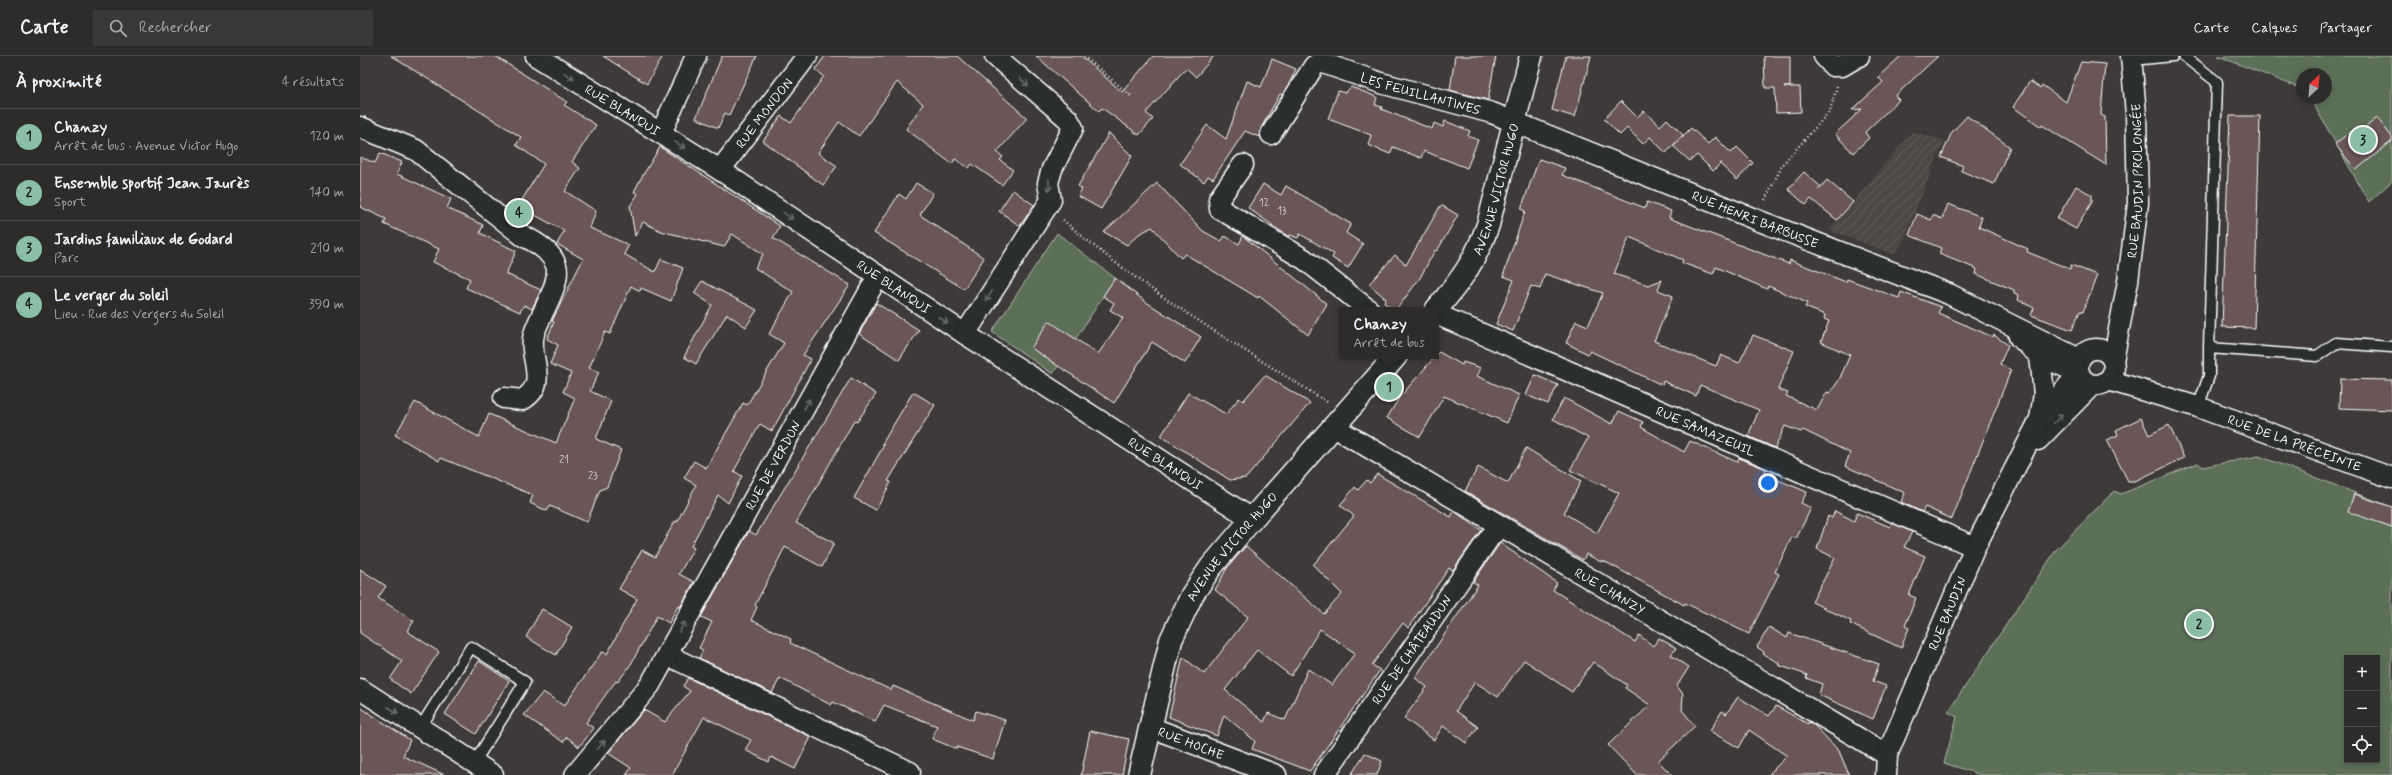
<!DOCTYPE html>
<html lang="fr">
<head>
<meta charset="utf-8">
<style>
  :root { --surface:#2e2c2b; --page:#3a3837; --text:#f1f3f6; --muted:#a7a7a9; --line:#494847; --accent:#8abfa5 }
  body { margin:0; font-family:Mynerve,sans-serif; background:var(--page); color:var(--text) }
  .controls { position:absolute; right:12px; bottom:12px; display:grid; overflow:hidden; border-radius:0px; box-shadow:0 2px 6px #0003 }
  .controls button { width:36px; height:36px; display:grid; place-items:center; padding:0; border:0; border-bottom:1px solid var(--line); background:var(--surface); color:var(--text); font:20px sans-serif }
  .compass { position:absolute; left:1936px; top:12px; width:36px; height:36px; border-radius:50%; background:var(--surface); box-shadow:0 2px 6px #0003; rotate:26deg }
  .you { position:absolute; left:1408px; top:427px; width:14px; height:14px; margin:-10px; border:3px solid #fff; border-radius:50%; background:#1a73e8; box-shadow:0 0 0 6px #1a73e833 }
  .badge { display:grid; place-items:center; width:26px; height:26px; border-radius:50%; background:var(--accent); color:#111; font-size:13px; font-weight:700 }
  .pin { position:absolute; translate:-50% -50%; border:2px solid #fff; box-shadow:0 1px 4px #0006 }
  .popup { position:absolute; left:979px; top:251px; width:100px; height:52px; box-sizing:border-box; display:grid; place-content:center; border-radius:0px; background:var(--surface); filter:drop-shadow(0 1px 3px #0005); font-size:13px; white-space:nowrap; color:var(--muted) }
  .popup b { font-size:15px; color:var(--text) }
  .popup::after { content:''; position:absolute; left:50%; top:100%; margin-left:-8px; border:8px solid transparent; border-top-color:var(--surface) }
  .list { margin:0; padding:0; list-style:none }
  h2 { display:flex; justify-content:space-between; align-items:center; height:52px; margin:0; padding:0 16px; font-size:17px }
  h2 small { font-size:13px; font-weight:400; color:var(--muted) }
  .list li { display:grid; grid-template-columns:26px 1fr auto; gap:12px; align-items:center; box-sizing:border-box; height:56px; padding:0 16px; border-top:1px solid var(--line) }
  .list b { display:block; font-size:15px; white-space:nowrap }
  .list p { margin:0; font-size:13px; white-space:nowrap; color:var(--muted) }
  .list em { font-size:13px; font-style:normal; color:var(--muted) }
  .icon { flex:none; width:22px; height:22px; fill:none; stroke:currentColor; stroke-width:2; stroke-linecap:round; stroke-linejoin:round }
  .map { position:relative; flex:none; width:2032px; height:719px; overflow:hidden }
  header { display:flex; align-items:center; gap:24px; box-sizing:border-box; height:56px; padding:0 20px; background:var(--surface); border-bottom:1px solid var(--line) }
  header strong { font-size:19px }
  nav { display:flex; gap:22px; margin-inline-start:auto; font-size:14px }
  .search { width:280px; height:36px; background:var(--page); display:flex; align-items:center; gap:10px; box-sizing:border-box; padding:0 14px; border-radius:0px; color:var(--muted); font-size:15px }
  main { display:flex }
  aside { flex:1; background:var(--surface) }
  .map>svg:first-child { display:block }
  .industrial { fill:url(#industrial-furrows) }
  .green { fill:#5c6f59; stroke:#aeb7ac; fill-rule:evenodd }
  .building { fill:#695754; stroke:#fff; fill-rule:evenodd }
  .lines { fill:none; stroke-linecap:round; stroke-linejoin:round }
  .lane-casing { stroke:#fff; stroke-width:13 }
  .street-casing { stroke:#fff; stroke-width:23 }
  .secondary-casing { stroke:#fff; stroke-width:25 }
  .path { stroke:#fff; stroke-width:2.5; stroke-dasharray:1 3; stroke-linecap:butt }
  .lane { stroke:#2a2d2e; stroke-width:10 }
  .street { stroke:#2a2d2e; stroke-width:20 }
  .secondary { stroke:#2a2d2e; stroke-width:22 }
  .oneway { stroke:#6a6c6d }
  .labels { text-anchor:middle; stroke-width:3; stroke-linejoin:round; paint-order:stroke }
  .number-label { font-size:11px; fill:#dad5d4 }
  .street-label { font-size:13px; fill:#fff; stroke:#2a2d2e }
</style>
</head>
<body>
<header>
<strong>Carte</strong>
<div class="search"><svg class="icon" aria-label="search" viewBox="0 0 24 24"><circle cx="10" cy="10" r="6"/><path d="M15 15l6 6"/></svg>Rechercher</div>
<nav><a>Carte</a><a>Calques</a><a>Partager</a></nav>
</header>
<main>
<aside>
<h2>À proximité<small>4 résultats</small></h2>
<ul class="list">
<li><span class="badge">1</span><div><b>Chanzy</b><p>Arrêt de bus · Avenue Victor Hugo</p></div><em>120 m</em></li>
<li><span class="badge">2</span><div><b>Ensemble sportif Jean Jaurès</b><p>Sport</p></div><em>140 m</em></li>
<li><span class="badge">3</span><div><b>Jardins familiaux de Godard</b><p>Parc</p></div><em>210 m</em></li>
<li><span class="badge">4</span><div><b>Le verger du soleil</b><p>Lieu · Rue des Vergers du Soleil</p></div><em>390 m</em></li>
</ul>
</aside>
<div class="map">
<svg width="2032" height="719" viewBox="0 0 2032 719">
  <defs>
    <pattern id="industrial-furrows" width="10" height="10" patternUnits="userSpaceOnUse"><rect width="10" height="10" fill="#4e4745"/><path d="M-1 1l2-2M0 10L10 0M9 11l2-2" fill="none" stroke="#696361"/></pattern>
  </defs>
  <rect width="100%" height="100%" fill="#3d3a39"/>
  <filter id="ink" filterUnits="userSpaceOnUse"><feTurbulence type="fractalNoise" baseFrequency=".025" numOctaves="2"/><feDisplacementMap in="SourceGraphic" scale="8" xChannelSelector="R" yChannelSelector="G"/><feConvolveMatrix kernelMatrix="1 2 1 2 8 2 1 2 1" color-interpolation-filters="sRGB"/></filter>
  <g filter="url(#ink)">
    <!-- industrial -->
    <path class="industrial" d="M 1552,76 L 1584,84 L 1542,188 L 1533,198 L 1469,174 Z"/>
    <!-- green -->
    <path class="green" d="M 1858,0 L 2032,0 L 2032,125 L 2009,146 L 1950,42 L 1966,42 L 1966,18 L 1942,18 L 1942,33 Z
      M 697,177 L 755,222 L 693,318 L 632,276 Z
      M 1899,400 L 2032,451 L 2032,719 L 1621,719 L 1584,707 L 1597,661 L 1588,656 L 1696,494 L 1754,435 L 1761,438 L 1838,407 L 1843,411 ZM 1987,602 L 2017,602 L 2017,704 L 1987,704 Z"/>
    <!-- building -->
    <path class="building" d="M 31,0 L 135,0 L 207,46 L 204,49 L 236,69 L 212,106 L 220,112 L 205,135 L 236,155 L 230,172 L 269,189 L 264,198 L 295,216 L 301,203 L 323,212 L 311,245 L 281,232 L 280,235 L 271,230 L 250,278 L 245,276 L 229,312 L 239,316 L 230,335 L 251,345 L 236,383 L 261,394 L 247,431 L 240,434 L 227,466 L 190,450 L 187,455 L 170,447 L 173,439 L 81,402 L 79,405 L 35,379 L 55,346 L 119,381 L 129,358 L 196,387 L 215,342 L 203,336 L 211,317 L 190,308 L 198,289 L 187,283 L 194,266 L 192,265 L 223,203 L 197,188 L 204,175 L 164,153 L 166,150 L 160,147 L 184,108 L 156,89 L 161,81 Z
      M 243,0 L 303,0 L 287,28 Z
      M 362,0 L 397,0 L 369,59 L 365,57 L 358,72 L 336,62 Z
      M 465,0 L 597,0 L 667,62 L 637,96 L 643,101 L 640,104 L 653,114 L 642,129 L 612,108 L 609,112 L 595,103 L 592,108 L 546,73 L 563,48 L 537,26 L 499,80 L 479,66 L 458,97 L 477,110 L 463,129 L 403,85 L 421,60 L 431,67 L 464,20 L 455,14 Z
      M 676,0 L 721,0 L 762,36 L 793,0 L 854,0 L 836,21 L 826,12 L 786,57 L 793,63 L 779,79 L 742,52 L 739,55 Z
      M 1095,0 L 1136,0 L 1128,44 L 1090,34 Z
      M 1206,0 L 1231,0 L 1215,61 L 1192,54 Z
      M 1404,0 L 1430,0 L 1430,31 L 1424,31 L 1440,31 L 1441,56 L 1416,57 L 1415,32 L 1405,32 Z
      M 1541,0 L 1578,0 L 1535,40 L 1539,44 L 1505,76 L 1509,82 L 1493,97 L 1475,78 L 1502,53 L 1492,54 L 1523,26 L 1518,21 Z
      M 912,3 L 936,13 L 930,26 L 922,39 L 920,38 L 901,72 L 899,81 L 885,75 L 853,123 L 848,120 L 844,126 L 820,108 L 847,69 L 866,83 L 887,25 L 901,31 Z
      M 1721,6 L 1745,8 L 1741,59 L 1745,61 L 1746,109 L 1682,69 L 1681,71 L 1653,51 L 1670,25 L 1680,32 L 1682,29 L 1706,46 Z
      M 991,31 L 1017,41 L 1015,49 L 1022,51 L 1021,53 L 1072,73 L 1074,67 L 1083,71 L 1085,65 L 1110,75 L 1108,80 L 1118,84 L 1107,112 L 1064,95 L 1061,102 L 1033,91 L 1030,98 L 1008,89 L 1011,79 L 968,63 L 978,35 L 985,37 Z
      M 1261,45 L 1277,61 L 1284,55 L 1300,70 L 1307,63 L 1323,79 L 1306,97 L 1290,81 L 1283,88 L 1267,72 L 1260,79 L 1244,63 Z
      M 1607,60 L 1650,91 L 1634,128 L 1601,115 L 1603,110 L 1581,101 L 1592,76 Z
      M 1870,60 L 1900,60 L 1894,272 L 1862,271 Z
      M 2017,62 L 2032,81 L 2032,85 L 1996,114 L 1975,88 L 1991,75 L 1995,80 Z
      M 1331,72 L 1348,88 L 1355,81 L 1371,97 L 1377,91 L 1393,107 L 1377,124 L 1360,108 L 1362,106 L 1353,115 L 1337,99 L 1330,105 L 1313,90 Z
      M 749,77 L 772,100 L 741,153 L 718,140 L 722,133 L 718,130 Z
      M 300,91 L 420,170 L 413,182 L 490,229 L 443,299 L 451,303 L 412,375 L 400,368 L 374,415 L 382,420 L 368,447 L 358,439 L 331,490 L 334,492 L 319,518 L 334,526 L 320,551 L 318,550 L 309,567 L 297,560 L 271,608 L 258,626 L 256,625 L 249,634 L 226,667 L 234,672 L 219,691 L 207,681 L 203,686 L 164,659 L 183,636 L 204,650 L 242,596 L 247,598 L 277,543 L 259,533 L 282,494 L 295,501 L 315,465 L 317,466 L 336,429 L 324,422 L 334,405 L 346,412 L 383,347 L 387,349 L 413,305 L 424,287 L 409,278 L 433,236 L 395,212 L 403,198 L 372,178 L 364,191 L 301,175 L 283,166 L 275,180 L 270,150 L 278,138 L 274,136 L 280,124 Z
      M 20,97 L 42,106 L 37,118 L 91,143 L 87,152 L 123,169 L 120,177 L 156,195 L 146,218 L 181,234 L 172,253 L 164,249 L 160,256 L 106,232 L 110,223 L 73,206 L 79,193 L 24,168 L 26,163 L 0,151 L 0,101 L 15,107 Z
      M 1179,103 L 1205,112 L 1202,119 L 1285,152 L 1287,146 L 1311,155 L 1309,162 L 1429,208 L 1430,204 L 1486,226 L 1487,223 L 1539,242 L 1541,236 L 1581,251 L 1578,257 L 1633,281 L 1634,279 L 1648,289 L 1640,308 L 1651,314 L 1592,463 L 1565,451 L 1562,456 L 1541,446 L 1545,437 L 1485,410 L 1490,397 L 1443,374 L 1441,376 L 1425,370 L 1415,392 L 1388,380 L 1399,354 L 1340,329 L 1336,340 L 1303,325 L 1302,329 L 1230,295 L 1228,298 L 1206,287 L 1216,265 L 1228,270 L 1243,237 L 1185,218 L 1180,233 L 1171,230 L 1153,275 L 1136,268 L 1154,224 L 1143,220 L 1165,155 L 1161,153 ZM 1269,181 L 1323,204 L 1322,207 L 1353,218 L 1356,211 L 1407,233 L 1408,230 L 1447,247 L 1445,251 L 1465,259 L 1464,263 L 1469,265 L 1461,286 L 1490,299 L 1479,324 L 1470,337 L 1467,336 L 1457,354 L 1426,340 L 1428,337 L 1418,333 L 1434,295 L 1393,279 L 1379,307 L 1361,299 L 1356,310 L 1294,285 L 1313,240 L 1298,234 L 1302,224 L 1288,229 L 1254,218 Z
      M 1444,116 L 1461,131 L 1458,134 L 1467,124 L 1493,146 L 1477,164 L 1451,143 L 1446,149 L 1428,133 Z
      M 556,127 L 573,137 L 560,159 L 624,202 L 604,233 L 514,177 L 539,138 L 546,143 Z
      M 797,127 L 843,175 L 861,185 L 865,180 L 879,188 L 883,180 L 967,248 L 948,279 L 899,240 L 898,242 L 825,198 L 821,202 L 792,171 L 779,178 L 767,189 L 744,176 Z
      M 903,128 L 921,139 L 926,130 L 991,168 L 986,177 L 1003,188 L 988,212 L 972,202 L 974,198 L 940,178 L 938,182 L 930,179 L 929,181 L 888,152 Z
      M 1716,130 L 1732,139 L 1732,146 L 1716,173 L 1697,163 Z
      M 653,134 L 674,149 L 660,170 L 639,155 Z
      M 1588,148 L 1622,161 L 1619,171 L 1668,193 L 1667,196 L 1710,213 L 1711,209 L 1737,219 L 1723,256 L 1720,255 L 1712,274 L 1671,259 L 1674,252 L 1658,244 L 1659,239 L 1654,237 L 1654,234 L 1616,218 L 1617,213 L 1579,198 L 1581,192 L 1549,179 L 1557,158 L 1571,164 L 1573,159 L 1582,163 Z
      M 1081,149 L 1098,159 L 1077,195 L 1075,194 L 1060,222 L 1036,254 L 1024,247 L 1026,243 L 1009,228 L 1035,199 L 1046,209 Z
      M 755,222 L 786,246 L 841,281 L 825,307 L 792,286 L 754,347 L 671,292 L 689,265 L 738,298 L 763,262 L 750,254 L 754,247 L 743,240 Z
      M 342,225 L 397,254 L 386,271 L 367,258 L 336,308 L 324,301 L 352,249 L 334,237 Z
      M 516,247 L 559,274 L 539,304 L 499,278 Z
      M 1079,296 L 1102,309 L 1103,306 L 1121,312 L 1117,320 L 1159,339 L 1147,367 L 1084,340 L 1060,381 L 1027,362 L 1039,342 Z
      M 905,319 L 950,347 L 886,422 L 870,424 L 801,380 L 828,337 L 866,358 L 879,342 L 883,345 Z
      M 1175,319 L 1198,329 L 1188,348 L 1166,339 Z
      M 491,322 L 516,338 L 497,366 L 494,365 L 436,467 L 474,487 L 462,511 L 425,491 L 395,549 L 397,551 L 391,564 L 431,583 L 430,587 L 531,634 L 533,630 L 613,664 L 616,655 L 645,664 L 633,703 L 597,691 L 597,693 L 572,683 L 577,670 L 524,649 L 515,666 L 473,646 L 471,649 L 420,622 L 412,637 L 339,602 L 343,594 L 339,592 L 352,566 L 341,561 L 389,475 L 396,479 Z
      M 1980,323 L 2032,324 L 2032,354 L 1979,352 Z
      M 553,336 L 575,349 L 528,425 L 531,426 L 516,454 L 494,442 L 524,389 L 522,388 Z
      M 1204,342 L 1252,368 L 1259,355 L 1283,366 L 1281,371 L 1324,396 L 1330,385 L 1377,406 L 1379,402 L 1406,413 L 1404,418 L 1447,436 L 1441,447 L 1451,452 L 1436,483 L 1432,481 L 1415,516 L 1419,518 L 1389,578 L 1325,547 L 1324,549 L 1242,504 L 1241,506 L 1226,498 L 1223,504 L 1105,435 L 1118,411 L 1148,427 L 1166,392 L 1221,425 L 1204,457 L 1237,477 L 1259,437 L 1210,414 L 1228,382 L 1193,363 Z
      M 1781,362 L 1789,379 L 1809,369 L 1824,402 L 1775,425 L 1768,425 L 1747,384 L 1758,379 L 1756,374 Z
      M 1017,418 L 1091,461 L 1094,455 L 1121,474 L 1093,514 L 1089,512 L 1048,572 L 1043,567 L 1012,609 L 1020,614 L 950,715 L 892,693 L 895,685 L 864,659 L 857,680 L 809,661 L 823,601 L 844,618 L 888,561 L 855,534 L 867,512 L 886,490 L 964,558 L 982,538 L 953,509 L 994,460 L 980,449 L 995,431 L 998,434 L 1007,424 L 1010,427 ZM 960,573 L 995,597 L 972,629 L 948,613 L 925,664 L 908,657 L 904,666 L 865,634 L 897,594 L 931,620 Z
      M 1994,438 L 2032,451 L 2032,471 L 1988,456 Z
      M 1475,455 L 1494,465 L 1497,457 L 1530,471 L 1532,467 L 1552,476 L 1544,491 L 1565,500 L 1549,539 L 1556,542 L 1545,570 L 1549,572 L 1541,592 L 1490,568 L 1491,565 L 1452,546 L 1475,502 L 1457,493 L 1468,460 L 1472,462 Z
      M 1140,487 L 1197,527 L 1193,534 L 1275,586 L 1279,579 L 1293,590 L 1299,582 L 1316,592 L 1311,599 L 1329,611 L 1317,630 L 1323,638 L 1322,654 L 1335,670 L 1298,705 L 1312,719 L 1277,719 L 1248,689 L 1290,649 L 1265,632 L 1267,629 L 1233,606 L 1212,636 L 1164,604 L 1138,641 L 1115,626 L 1096,655 L 1118,671 L 1106,687 L 1083,670 L 1074,684 L 1044,662 L 1067,631 L 1055,622 L 1118,529 L 1113,526 Z
      M 0,513 L 26,530 L 18,542 L 54,565 L 47,575 L 79,596 L 51,638 L 30,623 L 42,605 L 0,577 Z
      M 182,553 L 212,571 L 196,599 L 166,581 Z
      M 1409,571 L 1427,582 L 1429,577 L 1519,608 L 1513,625 L 1526,630 L 1513,663 L 1459,639 L 1462,628 L 1446,622 L 1447,619 L 1418,609 L 1419,607 L 1403,598 L 1404,596 L 1397,591 Z
      M 119,605 L 149,625 L 116,678 L 85,658 Z
      M 328,622 L 451,681 L 435,713 L 411,701 L 409,706 L 385,694 L 391,684 L 344,661 L 312,719 L 266,719 L 271,712 L 248,697 L 284,654 L 305,666 L 330,635 L 323,630 Z
      M 1378,641 L 1409,660 L 1416,650 L 1448,668 L 1449,666 L 1455,670 L 1479,695 L 1489,719 L 1408,719 L 1427,700 L 1389,674 L 1379,692 L 1350,675 L 1362,655 L 1366,658 Z
      M 0,651 L 50,684 L 43,700 L 85,719 L 0,719 Z
      M 730,675 L 769,683 L 762,719 L 721,719 Z
      M 1005,697 L 1022,705 L 1017,719 L 991,719 Z"/>
    <g class="lines">
      <defs>
        <path id="lane" d="M 1824,0 L 1857,26 L 1849,292 L 1957,300 L 1976,287 L 2032,291
          M 1772,4 L 1813,0
          M 1838,351 L 1849,320 L 1849,292
          M 60,672 L 111,591 L 165,626 L 114,707"/>
        <g id="street">
          <path id="s1" d="M 176,0 L 360,114 L 605,278 L 892,463"/>
          <path d="M 1464,0 L 1473,10 L 1482,10 L 1499,0"/>
          <path d="M 0,71 L 56,94 L 163,180 C 176,186 191,195 196,209 C 202,227 179,260 174,278 C 167,302 191,327 162,344 L 144,342"/>
          <path d="M 301,77 L 336,0"/>
          <path id="s2" d="M 911,78 L 954,10 L 960,6 L 1021,27 L 1132,57 L 1397,164 L 1589,238 L 1719,303"/>
          <path d="M 883,109 L 859,143 L 860,153 L 944,203 L 1009,254"/>
          <path id="s3" d="M 360,114 L 447,0"/>
          <path id="s4" d="M 1076,258 L 1615,491"/>
          <path d="M 605,278 L 691,144 L 688,127 L 692,113 L 713,72 L 708,63 L 635,0"/>
          <circle cx="1736" cy="311" r="18"/>
          <path id="s5" d="M 1753,305 L 1768,225 L 1778,147 L 1776,58 L 1771,0"/>
          <path id="s6" d="M 1748,324 L 1838,351 L 2032,422"/>
          <path d="M 1680,363 L 1684,338 L 1680,300"/>
          <path id="s7" d="M 974,371 L 1527,699"/>
          <path d="M 1678,384 L 1732,329"/>
          <path d="M 307,599 L 550,716"/>
          <path d="M 0,633 L 133,719"/>
          <path id="s8" d="M 790,671 L 916,719"/>
          <path id="s9" d="M 215,719 L 290,629 L 518,220"/>
          <path id="s10" d="M 964,719 L 1130,481 L 1141,470"/>
          <path id="s11" d="M 1526,719 L 1527,699 L 1615,491 L 1680,363 L 1719,317 L 1680,300 L 1659,281"/>
        </g>
        <g id="secondary">
          <path id="s12" d="M 1076,254 C 1101,224 1115,206 1128,169 L 1171,0"/>
          <path id="s13" d="M 779,719 L 811,584 L 832,539 L 851,511 L 892,463 L 1036,300"/>
        </g>
      </defs>
      <!-- lane casing -->
      <use href="#lane" class="lane-casing"/>
      <!-- street casing -->
      <use href="#street" class="street-casing"/>
      <!-- secondary casing -->
      <use href="#secondary" class="secondary-casing"/>
      <!-- path -->
      <path class="path" d="M 724,0 L 771,40
        M 1405,144 L 1423,108 L 1470,55 L 1477,30
        M 703,164 C 783,234 877,289 967,346"/>
      <!-- lane -->
      <use href="#lane" class="lane"/>
      <!-- street -->
      <use href="#street" class="street"/>
      <!-- secondary -->
      <use href="#secondary" class="secondary"/>
    </g>
    <!-- one-way arrows -->
    <defs><path id="oneway-shaft" d="M-6 0H5M1.5-3L5.5 0L1.5 3" fill="none" stroke-width="1.6" stroke-linecap="round" stroke-linejoin="round"/></defs>
    <g class="oneway">
      <use href="#oneway-shaft" transform="translate(209 20) rotate(32)"/>
      <use href="#oneway-shaft" transform="translate(664 26) rotate(41)"/>
      <use href="#oneway-shaft" transform="translate(320 89) rotate(32)"/>
      <use href="#oneway-shaft" transform="translate(689 129) rotate(89)"/>
      <use href="#oneway-shaft" transform="translate(428 160) rotate(34)"/>
      <use href="#oneway-shaft" transform="translate(629 240) rotate(123)"/>
      <use href="#oneway-shaft" transform="translate(583 264) rotate(34)"/>
      <use href="#oneway-shaft" transform="translate(447 348) rotate(-61)"/>
      <use href="#oneway-shaft" transform="translate(1698 363) rotate(-45)"/>
      <use href="#oneway-shaft" transform="translate(322 571) rotate(-61)"/>
      <use href="#oneway-shaft" transform="translate(33 654) rotate(33)"/>
      <use href="#oneway-shaft" transform="translate(241 689) rotate(-49)"/>
    </g>
  </g>
  <g class="labels">
    <!-- number labels -->
    <g class="number-label">
      <text x="904" y="150">12</text>
      <text x="922" y="158">13</text>
      <text x="204" y="407">21</text>
      <text x="233" y="423">23</text>
    </g>
    <!-- street labels -->
    <g class="street-label">
      <text dy="5" stroke="none"><textPath href="#s2" startOffset="193">LES FEUILLANTINES</textPath></text>
      <text dy="5" stroke="none"><textPath href="#s1" startOffset="102">RUE BLANQUI</textPath></text>
      <text dy="5" stroke="none"><textPath href="#s3" startOffset="72">RUE MONDON</textPath></text>
      <text dy="5" stroke="none"><textPath href="#s5" startOffset="182">RUE BAUDIN PROLONGÉE</textPath></text>
      <text dy="5" stroke="none"><textPath href="#s12" startOffset="137">AVENUE VICTOR HUGO</textPath></text>
      <text dy="5" stroke="none"><textPath href="#s2" startOffset="551">RUE HENRI BARBUSSE</textPath></text>
      <text dy="5" stroke="none"><textPath href="#s1" startOffset="426">RUE BLANQUI</textPath></text>
      <text dy="5" stroke="none"><textPath href="#s4" startOffset="294">RUE SAMAZEUIL</textPath></text>
      <text dy="5" stroke="none"><textPath href="#s6" startOffset="197">RUE DE LA PRÉCEINTE</textPath></text>
      <text dy="5" stroke="none"><textPath href="#s1" startOffset="750">RUE BLANQUI</textPath></text>
      <text dy="5" stroke="none"><textPath href="#s9" startOffset="369">RUE DE VERDUN</textPath></text>
      <text dy="5" stroke="none"><textPath href="#s13" startOffset="251">AVENUE VICTOR HUGO</textPath></text>
      <text dy="5" stroke="none"><textPath href="#s7" startOffset="321">RUE CHANZY</textPath></text>
      <text dy="5" stroke="none"><textPath href="#s11" startOffset="174">RUE BAUDIN</textPath></text>
      <text dy="5" stroke="none"><textPath href="#s10" startOffset="153">RUE DE CHÂTEAUDUN</textPath></text>
      <text dy="5" stroke="none"><textPath href="#s8" startOffset="44">RUE HOCHE</textPath></text>
    </g>
  </g>
</svg>
<div class="controls">
<button>+</button>
<button>−</button>
<button><svg class="icon" aria-label="locate" viewBox="0 0 24 24"><circle cx="12" cy="12" r="6"/><path d="M12 2v4M12 18v4M2 12h4M18 12h4"/></svg></button>
</div>
<svg class="compass" viewBox="-18 -18 36 36"><path d="M0-13l5 13h-10z" fill="#e53935"/><path d="M0 13l5-13h-10z" fill="#a7a7a9"/></svg>
<div class="you"></div>
<div class="pin badge" style="left:1029px;top:331px">1</div>
<div class="popup"><b>Chanzy</b>Arrêt de bus</div>
<div class="pin badge" style="left:1839px;top:568px">2</div>
<div class="pin badge" style="left:2003px;top:84px">3</div>
<div class="pin badge" style="left:159px;top:157px">4</div>
</div>
</main>
</body>
</html>
